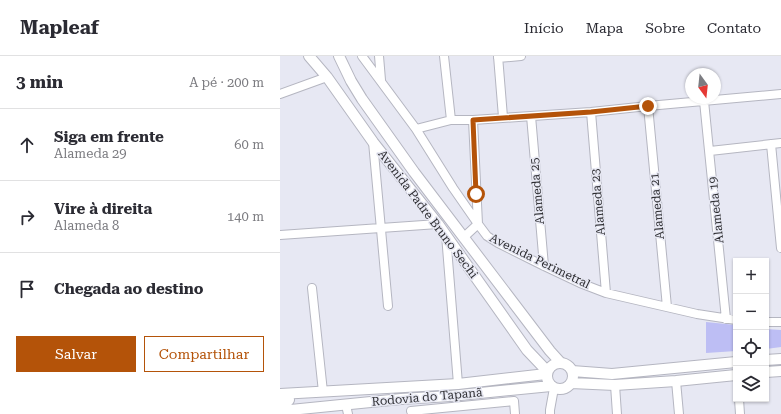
<!DOCTYPE html>
<html lang="pt">
<head>
<meta charset="utf-8">
<style>
  :root { --surface:#fff; --page:#f7f7f7; --text:#2b2b33; --muted:#7c7c81; --line:#e1e1e2; --accent:#b45309 }
  body { margin:0; font-family:"Roboto Serif",serif; background:var(--page); color:var(--text) }
  .controls { position:absolute; right:12px; bottom:12px; display:grid; overflow:hidden; border-radius:0px; box-shadow:0 1px 3px #0004 }
  .controls button { width:36px; height:36px; display:grid; place-items:center; padding:0; border:0; border-bottom:1px solid var(--line); background:var(--surface); color:var(--text); font:20px sans-serif }
  .compass { position:absolute; left:405px; top:12px; width:36px; height:36px; border-radius:50%; background:var(--surface); box-shadow:0 1px 3px #0004; rotate:165deg }
  .stop { position:absolute; width:12px; height:12px; margin:-9px; border:3px solid #b45309; border-radius:50%; background:#fff }
  .stop.end { background:#b45309; border-color:#fff; box-shadow:0 1px 4px #0008 }
  .list { margin:0; padding:0; list-style:none }
  h2 { display:flex; justify-content:space-between; align-items:center; height:52px; margin:0; padding:0 16px; font-size:17px }
  h2 small { font-size:13px; font-weight:400; color:var(--muted) }
  .list li { display:grid; grid-template-columns:26px 1fr auto; gap:12px; align-items:center; box-sizing:border-box; height:72px; padding:0 16px; border-top:1px solid var(--line) }
  .list b { display:block; font-size:15px; white-space:nowrap }
  .list p { margin:0; font-size:13px; white-space:nowrap; color:var(--muted) }
  .list em { font-size:13px; font-style:normal; color:var(--muted) }
  .actions { display:flex; gap:8px; padding:12px 16px }
  .actions a { flex:1; padding:9px 0; border:1px solid var(--accent); border-radius:0px; text-align:center; font-size:14px; color:var(--accent) }
  .actions .main { background:var(--accent); color:#fff }
  .icon { flex:none; width:22px; height:22px; fill:none; stroke:currentColor; stroke-width:2; stroke-linecap:round; stroke-linejoin:round }
  .map { position:relative; flex:none; width:501px; height:358px; overflow:hidden }
  header { display:flex; align-items:center; gap:24px; box-sizing:border-box; height:56px; padding:0 20px; background:var(--surface); border-bottom:1px solid var(--line) }
  header strong { font-size:19px }
  nav { display:flex; gap:22px; margin-inline-start:auto; font-size:14px }
  main { display:flex }
  aside { flex:1; background:var(--surface) }
  .map>svg:first-child { display:block }
  .green { fill:#bdbef4 }
  .lines { fill:none; stroke-linecap:round; stroke-linejoin:round }
  .minor-casing { stroke:#b5b6c1; stroke-width:10 }
  .major-casing { stroke:#b5b6c1; stroke-width:12 }
  .minor { stroke:#fff; stroke-width:8 }
  .major { stroke:#fff; stroke-width:10 }
  .route { stroke:#b45309; stroke-width:5 }
  .labels { text-anchor:middle; stroke-width:3; stroke-linejoin:round; paint-order:stroke }
  .street-label { font-size:12px; fill:#2e2e32; stroke:#e7e8f3 }
</style>
</head>
<body>
<header>
<strong>Mapleaf</strong>
<nav><a>Início</a><a>Mapa</a><a>Sobre</a><a>Contato</a></nav>
</header>
<main>
<aside>
<h2>3 min<small>A pé · 200 m</small></h2>
<ul class="list">
<li><svg class="icon" aria-label="ahead" viewBox="0 0 24 24"><path d="M12 20V5M6 11l6-6 6 6"/></svg><div><b>Siga em frente</b><p>Alameda 29</p></div><em>60 m</em></li>
<li><svg class="icon" aria-label="right" viewBox="0 0 24 24"><path d="M7 20v-9h11M14 6l5 5-5 5"/></svg><div><b>Vire à direita</b><p>Alameda 8</p></div><em>140 m</em></li>
<li><svg class="icon" aria-label="arrive" viewBox="0 0 24 24"><path d="M6 21V4h12l-3 4 3 4H6"/></svg><div><b>Chegada ao destino</b></div></li>
</ul>
<div class="actions"><a class="main">Salvar</a><a>Compartilhar</a></div>
</aside>
<div class="map">
<svg width="501" height="358" viewBox="0 0 501 358">
  <rect width="100%" height="100%" fill="#e7e8f3"/>
  <!-- green -->
  <path class="green" d="M 426,266 L 456,269 L 456,295 L 426,297 Z
    M 486,273 L 501,274 L 501,291 L 486,293 Z"/>
  <g class="lines">
    <defs>
      <path id="minor" d="M 82,0 L 136,73 L 173,132 L 198,168 L 207,180 L 218,187 L 264,210 L 300,227 L 326,237 L 417,258 L 456,264
        M 99,0 L 101,24
        M 164,0 L 171,64
        M 218,0 L 223,61
        M 218,2 L 241,0
        M 0,38 L 47,21
        M 424,45 L 446,263
        M 368,50 L 387,251
        M 311,56 L 326,237
        M 251,60 L 264,210
        M 136,73 L 171,64 L 193,64 L 311,56 L 368,50 L 501,38
        M 93,86 L 108,250
        M 491,88 L 501,192
        M 430,95 L 501,87
        M 0,179 L 158,168
        M 166,179 L 178,328
        M 184,181 L 198,168 L 193,64
        M 32,232 L 43,336
        M 486,266 L 501,266
        M 396,325 L 399,358
        M 335,329 L 337,358
        M 459,343 L 460,358
        M 66,349 L 68,358
        M 131,355 L 234,345 L 235,358
        M 270,358 L 270,354 L 274,332"/>
      <path id="major" d="M 29,0 L 47,21 L 93,86 L 158,168 L 247,294 L 267,315
        M 59,0 L 71,25 L 82,43 L 134,116 L 270,295 L 280,306
        M 486,304 L 501,303
        M267 320a13 13 0 1 1 26 0a13 13 0 1 1-26 0Z
        M 292,315 L 332,318 L 456,306
        M 486,316 L 501,315
        M 291,327 L 335,329 L 396,325 L 456,319
        M 0,338 L 178,328 L 266,318
        M 0,348 L 7,346 L 9,344 L 8,338
        M 0,355 L 121,343 L 170,340 L 271,330"/>
    </defs>
    <!-- minor casing -->
    <use href="#minor" class="minor-casing"/>
    <!-- major casing -->
    <use href="#major" class="major-casing"/>
    <!-- minor -->
    <use href="#minor" class="minor"/>
    <!-- major -->
    <use href="#major" class="major"/>
  </g>
  <g class="lines">
    <!-- route -->
    <path class="route" d="M 196,138 L 193,64 L 311,56 L 368,50"/>
  </g>
  <g class="labels">
    <!-- street labels -->
    <g class="street-label">
      <text transform="translate(257 135) rotate(-95)" y="4">Alameda 25</text>
      <text transform="translate(318 146) rotate(-95)" y="4">Alameda 23</text>
      <text transform="translate(377 150) rotate(-95)" y="4">Alameda 21</text>
      <text transform="translate(436 154) rotate(-96)" y="4">Alameda 19</text>
      <text transform="translate(148 158) rotate(53)" y="4">Avenida Padre Bruno Sechi</text>
      <text transform="translate(260 205) rotate(26)" y="4">Avenida Perimetral</text>
      <text transform="translate(147 341) rotate(-5)" y="4">Rodovia do Tapanã</text>
    </g>
  </g>
</svg>
<div class="controls">
<button>+</button>
<button>−</button>
<button><svg class="icon" aria-label="locate" viewBox="0 0 24 24"><circle cx="12" cy="12" r="6"/><path d="M12 2v4M12 18v4M2 12h4M18 12h4"/></svg></button>
<button><svg class="icon" aria-label="layers" viewBox="0 0 24 24"><path d="M12 4l9 5-9 5-9-5zM3 14l9 5 9-5"/></svg></button>
</div>
<svg class="compass" viewBox="-18 -18 36 36"><path d="M0-13l5 13h-10z" fill="#e53935"/><path d="M0 13l5-13h-10z" fill="#7c7c81"/></svg>
<div class="stop" style="left:196px;top:138px"></div>
<div class="stop end" style="left:368px;top:50px"></div>
</div>
</main>
</body>
</html>
